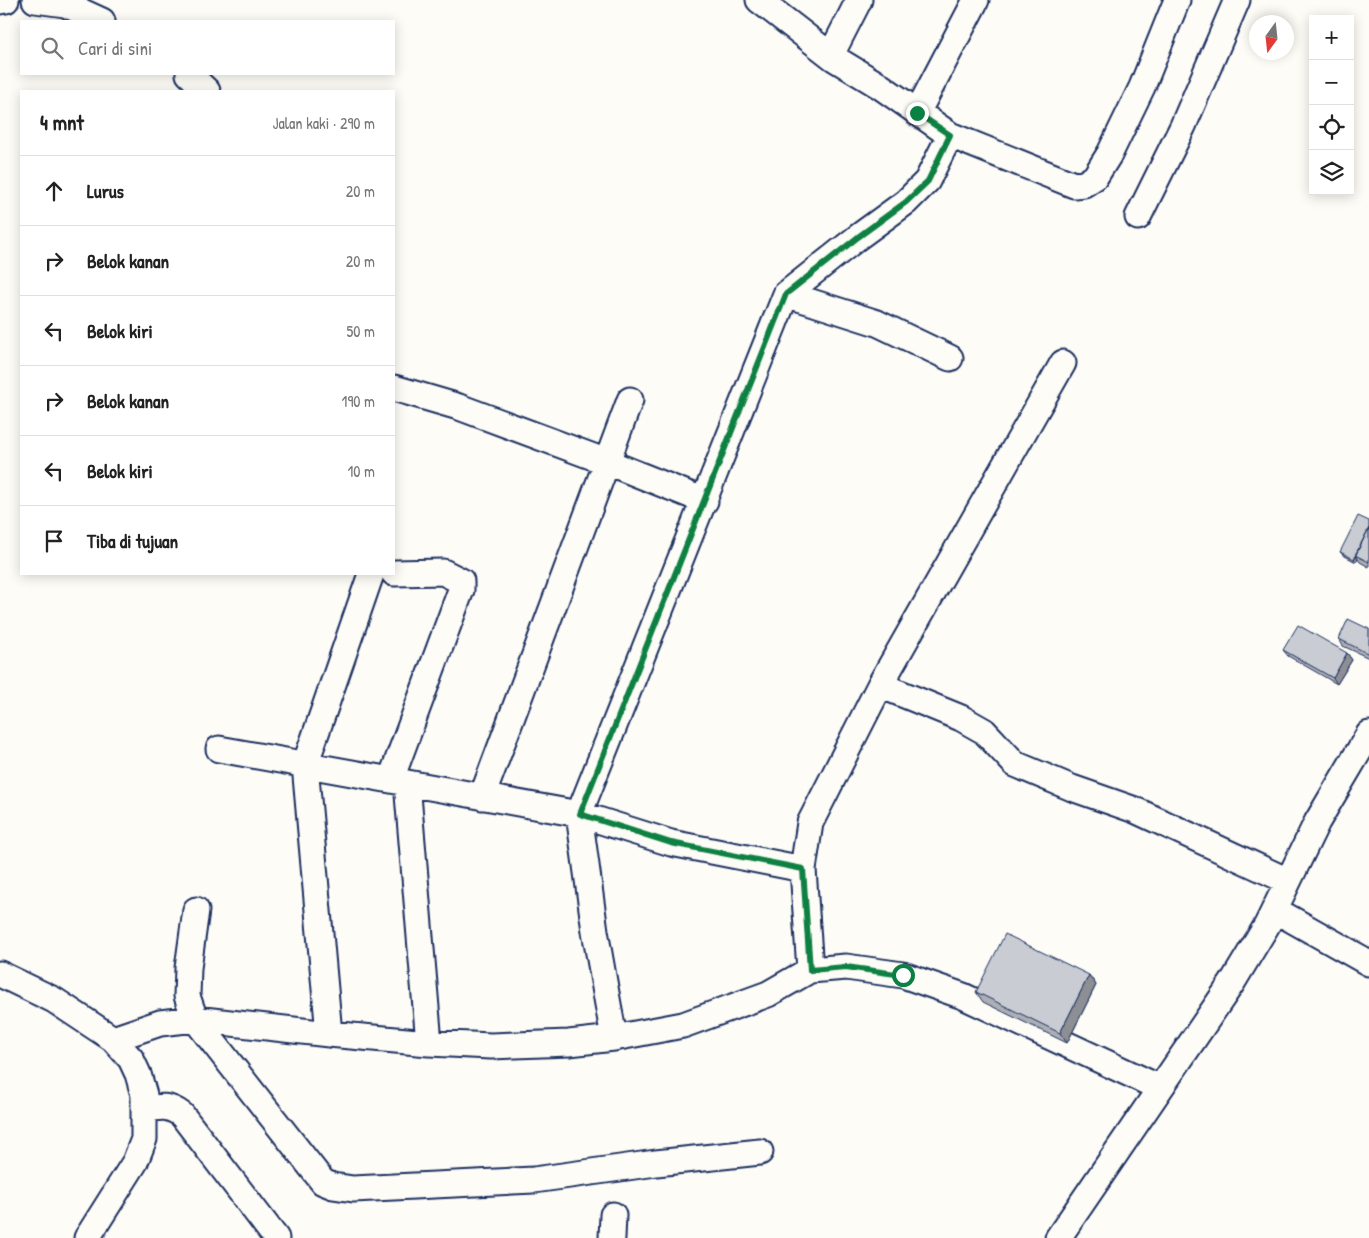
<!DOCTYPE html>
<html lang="id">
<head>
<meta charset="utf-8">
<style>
  :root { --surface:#fff; --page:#f6f6f6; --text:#222; --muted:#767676; --line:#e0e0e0 }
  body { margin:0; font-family:"Patrick Hand",sans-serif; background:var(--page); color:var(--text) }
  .controls { position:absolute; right:15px; top:15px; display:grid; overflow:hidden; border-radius:0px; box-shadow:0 2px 12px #0003 }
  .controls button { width:45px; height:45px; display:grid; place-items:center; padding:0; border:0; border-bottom:1px solid var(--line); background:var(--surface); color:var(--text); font:25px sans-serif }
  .compass { position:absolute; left:1249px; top:15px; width:45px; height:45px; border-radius:50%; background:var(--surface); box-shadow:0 2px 12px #0003; rotate:195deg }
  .stop { position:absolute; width:15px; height:15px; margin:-11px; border:4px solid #0b8043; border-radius:50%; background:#fff }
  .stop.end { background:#0b8043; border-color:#fff; box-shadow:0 1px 5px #0008 }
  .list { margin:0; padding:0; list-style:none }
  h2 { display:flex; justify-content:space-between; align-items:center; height:65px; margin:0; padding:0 20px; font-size:21px }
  h2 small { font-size:16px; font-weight:400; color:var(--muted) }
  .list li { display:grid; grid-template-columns:32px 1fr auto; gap:15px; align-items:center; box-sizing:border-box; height:70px; padding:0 20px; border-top:1px solid var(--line) }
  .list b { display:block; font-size:19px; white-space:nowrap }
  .list em { font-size:16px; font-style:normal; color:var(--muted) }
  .icon { flex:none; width:28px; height:28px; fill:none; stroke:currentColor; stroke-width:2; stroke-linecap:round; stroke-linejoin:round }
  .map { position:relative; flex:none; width:1369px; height:1238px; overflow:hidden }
  .search { position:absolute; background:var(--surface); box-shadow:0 2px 12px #0003; left:20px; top:20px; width:375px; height:55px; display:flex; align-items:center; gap:12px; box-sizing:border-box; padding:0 18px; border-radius:0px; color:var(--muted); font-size:19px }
  .panel { position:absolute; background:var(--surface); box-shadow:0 2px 12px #0003; left:20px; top:90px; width:375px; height:485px; border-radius:0px }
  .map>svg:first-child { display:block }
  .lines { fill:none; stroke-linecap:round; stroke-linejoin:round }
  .minor-casing { stroke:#1b2f5e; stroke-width:29 }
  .minor { stroke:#fdfcf7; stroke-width:25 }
  .wall { fill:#adafb5; stroke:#1b2f5e }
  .shaded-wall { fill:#8d8f94; stroke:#1b2f5e }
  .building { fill:#c9ccd3; stroke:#1b2f5e }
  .route { stroke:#0b8043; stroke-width:6 }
</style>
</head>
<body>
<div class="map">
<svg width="1369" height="1238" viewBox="0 0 1369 1238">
  <rect width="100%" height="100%" fill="#fdfcf7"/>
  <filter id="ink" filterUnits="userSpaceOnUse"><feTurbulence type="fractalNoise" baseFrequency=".02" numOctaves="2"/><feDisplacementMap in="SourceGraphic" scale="10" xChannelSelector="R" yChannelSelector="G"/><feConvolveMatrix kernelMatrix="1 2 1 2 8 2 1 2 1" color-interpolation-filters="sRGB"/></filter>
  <g filter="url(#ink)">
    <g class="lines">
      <defs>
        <path id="minor" d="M 35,0 L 65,4 L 102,21
          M 759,0 L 834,58
          M 0,1 L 6,0
          M 189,74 L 207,91
          M 917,113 L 976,0
          M 950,135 L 1074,185 L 1084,184 L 1095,177 L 1110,153 L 1142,87 L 1177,0
          M 1138,217 L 1183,126 L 1237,0
          M 786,294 L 877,323 L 950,358
          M 394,388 L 459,407 L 607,462 L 705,501
          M 880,685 L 961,718 L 984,731 L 1015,764 L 1072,788 L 1135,810 L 1288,881
          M 219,749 L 579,814 L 671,843 L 803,869 L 810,970
          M 391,779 L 461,590 L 461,581 L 443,572 L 394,573
          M 407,783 L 429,1043
          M 482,797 L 630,400
          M 803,869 L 810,823 L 880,685 L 1063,363
          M 196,910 L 188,968 L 187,996 L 195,1019 L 323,1182 L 333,1186 L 353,1189 L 534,1180 L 656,1163 L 760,1152
          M 1275,910 L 1369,963
          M 0,974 L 54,1000 L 113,1039 L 131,1059 L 138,1074 L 144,1095 L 144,1139 L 135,1162 L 87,1238
          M 329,1034 L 305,765 L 371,574
          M 614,1038 L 595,931 L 579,814 L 786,294 L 858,237 L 906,202 L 927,181 L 950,135 L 880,86 L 834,58 L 835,47 L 859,0
          M 113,1039 L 160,1023 L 195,1019 L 329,1034 L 429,1043 L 491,1046 L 569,1043 L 614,1038 L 683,1025 L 768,994 L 810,970 L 846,967 L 903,975 L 963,996 L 1160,1088
          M 145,1110 C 161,1106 169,1105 182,1115 L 276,1238
          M 612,1238 L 613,1215
          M 1058,1238 L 1232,983 L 1267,925 L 1317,822 L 1369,734"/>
      </defs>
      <!-- minor casing -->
      <use href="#minor" class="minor-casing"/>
      <!-- minor -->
      <use href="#minor" class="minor"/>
    </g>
    <!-- wall -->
    <path class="wall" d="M 1369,521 L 1369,567 L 1360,562 L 1358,559 L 1356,562 L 1343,555 L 1340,552 Z
      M 1369,629 L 1369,658 L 1343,646 L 1339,639 Z
      M 1283,650 L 1347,653 L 1352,660 L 1337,684 L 1288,656 Z
      M 1089,975 L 1096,985 L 1067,1043 L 983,1002 L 976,992 Z"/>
    <!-- shaded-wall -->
    <path class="shaded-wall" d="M 1356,556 L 1358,559 L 1356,562 L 1354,559 Z
      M 1347,653 L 1352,660 L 1337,684 L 1333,678 Z
      M 1089,975 L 1096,985 L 1067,1043 L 1060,1033 Z"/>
    <!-- building -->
    <path class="building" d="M 1358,516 L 1369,521 L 1369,528 L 1354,559 L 1340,552 Z
      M 1369,528 L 1369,562 L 1355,555 Z
      M 1348,619 L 1369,629 L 1369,654 L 1339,639 Z
      M 1298,625 L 1347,653 L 1333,678 L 1283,650 Z
      M 1005,934 L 1089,975 L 1060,1033 L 976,992 Z"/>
  </g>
  <g class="lines" filter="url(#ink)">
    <!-- route -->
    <path class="route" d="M 903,975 L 846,967 L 810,970 L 803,869 L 671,843 L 580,814 L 786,294 L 858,237 L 906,202 L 928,181 L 950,135 L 917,113"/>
  </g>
</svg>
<div class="controls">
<button>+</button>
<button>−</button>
<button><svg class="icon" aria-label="locate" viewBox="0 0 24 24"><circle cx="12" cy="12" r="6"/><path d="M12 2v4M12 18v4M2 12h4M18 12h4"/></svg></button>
<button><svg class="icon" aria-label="layers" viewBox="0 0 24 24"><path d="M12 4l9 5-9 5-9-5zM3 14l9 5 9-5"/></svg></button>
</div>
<svg class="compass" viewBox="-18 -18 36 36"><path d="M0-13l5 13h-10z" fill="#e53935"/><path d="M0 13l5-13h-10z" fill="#767676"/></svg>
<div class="stop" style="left:903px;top:975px"></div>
<div class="stop end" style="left:917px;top:113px"></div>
<div class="search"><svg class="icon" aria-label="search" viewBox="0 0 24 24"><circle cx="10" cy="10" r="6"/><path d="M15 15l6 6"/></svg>Cari di sini</div>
<section class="panel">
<h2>4 mnt<small>Jalan kaki · 290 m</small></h2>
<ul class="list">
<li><svg class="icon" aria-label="ahead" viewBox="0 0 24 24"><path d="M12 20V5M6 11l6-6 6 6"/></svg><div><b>Lurus</b></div><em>20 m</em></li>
<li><svg class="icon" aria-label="right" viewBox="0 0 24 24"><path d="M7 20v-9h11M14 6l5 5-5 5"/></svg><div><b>Belok kanan</b></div><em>20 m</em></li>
<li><svg class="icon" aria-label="left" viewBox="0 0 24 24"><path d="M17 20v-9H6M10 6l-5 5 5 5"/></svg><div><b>Belok kiri</b></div><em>50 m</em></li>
<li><svg class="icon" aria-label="right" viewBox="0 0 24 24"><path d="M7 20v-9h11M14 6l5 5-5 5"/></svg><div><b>Belok kanan</b></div><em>190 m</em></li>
<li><svg class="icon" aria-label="left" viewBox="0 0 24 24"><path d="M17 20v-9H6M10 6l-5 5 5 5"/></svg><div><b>Belok kiri</b></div><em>10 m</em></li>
<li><svg class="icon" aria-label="arrive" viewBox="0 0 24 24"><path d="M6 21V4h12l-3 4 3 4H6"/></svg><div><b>Tiba di tujuan</b></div></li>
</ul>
</section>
</div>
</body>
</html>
